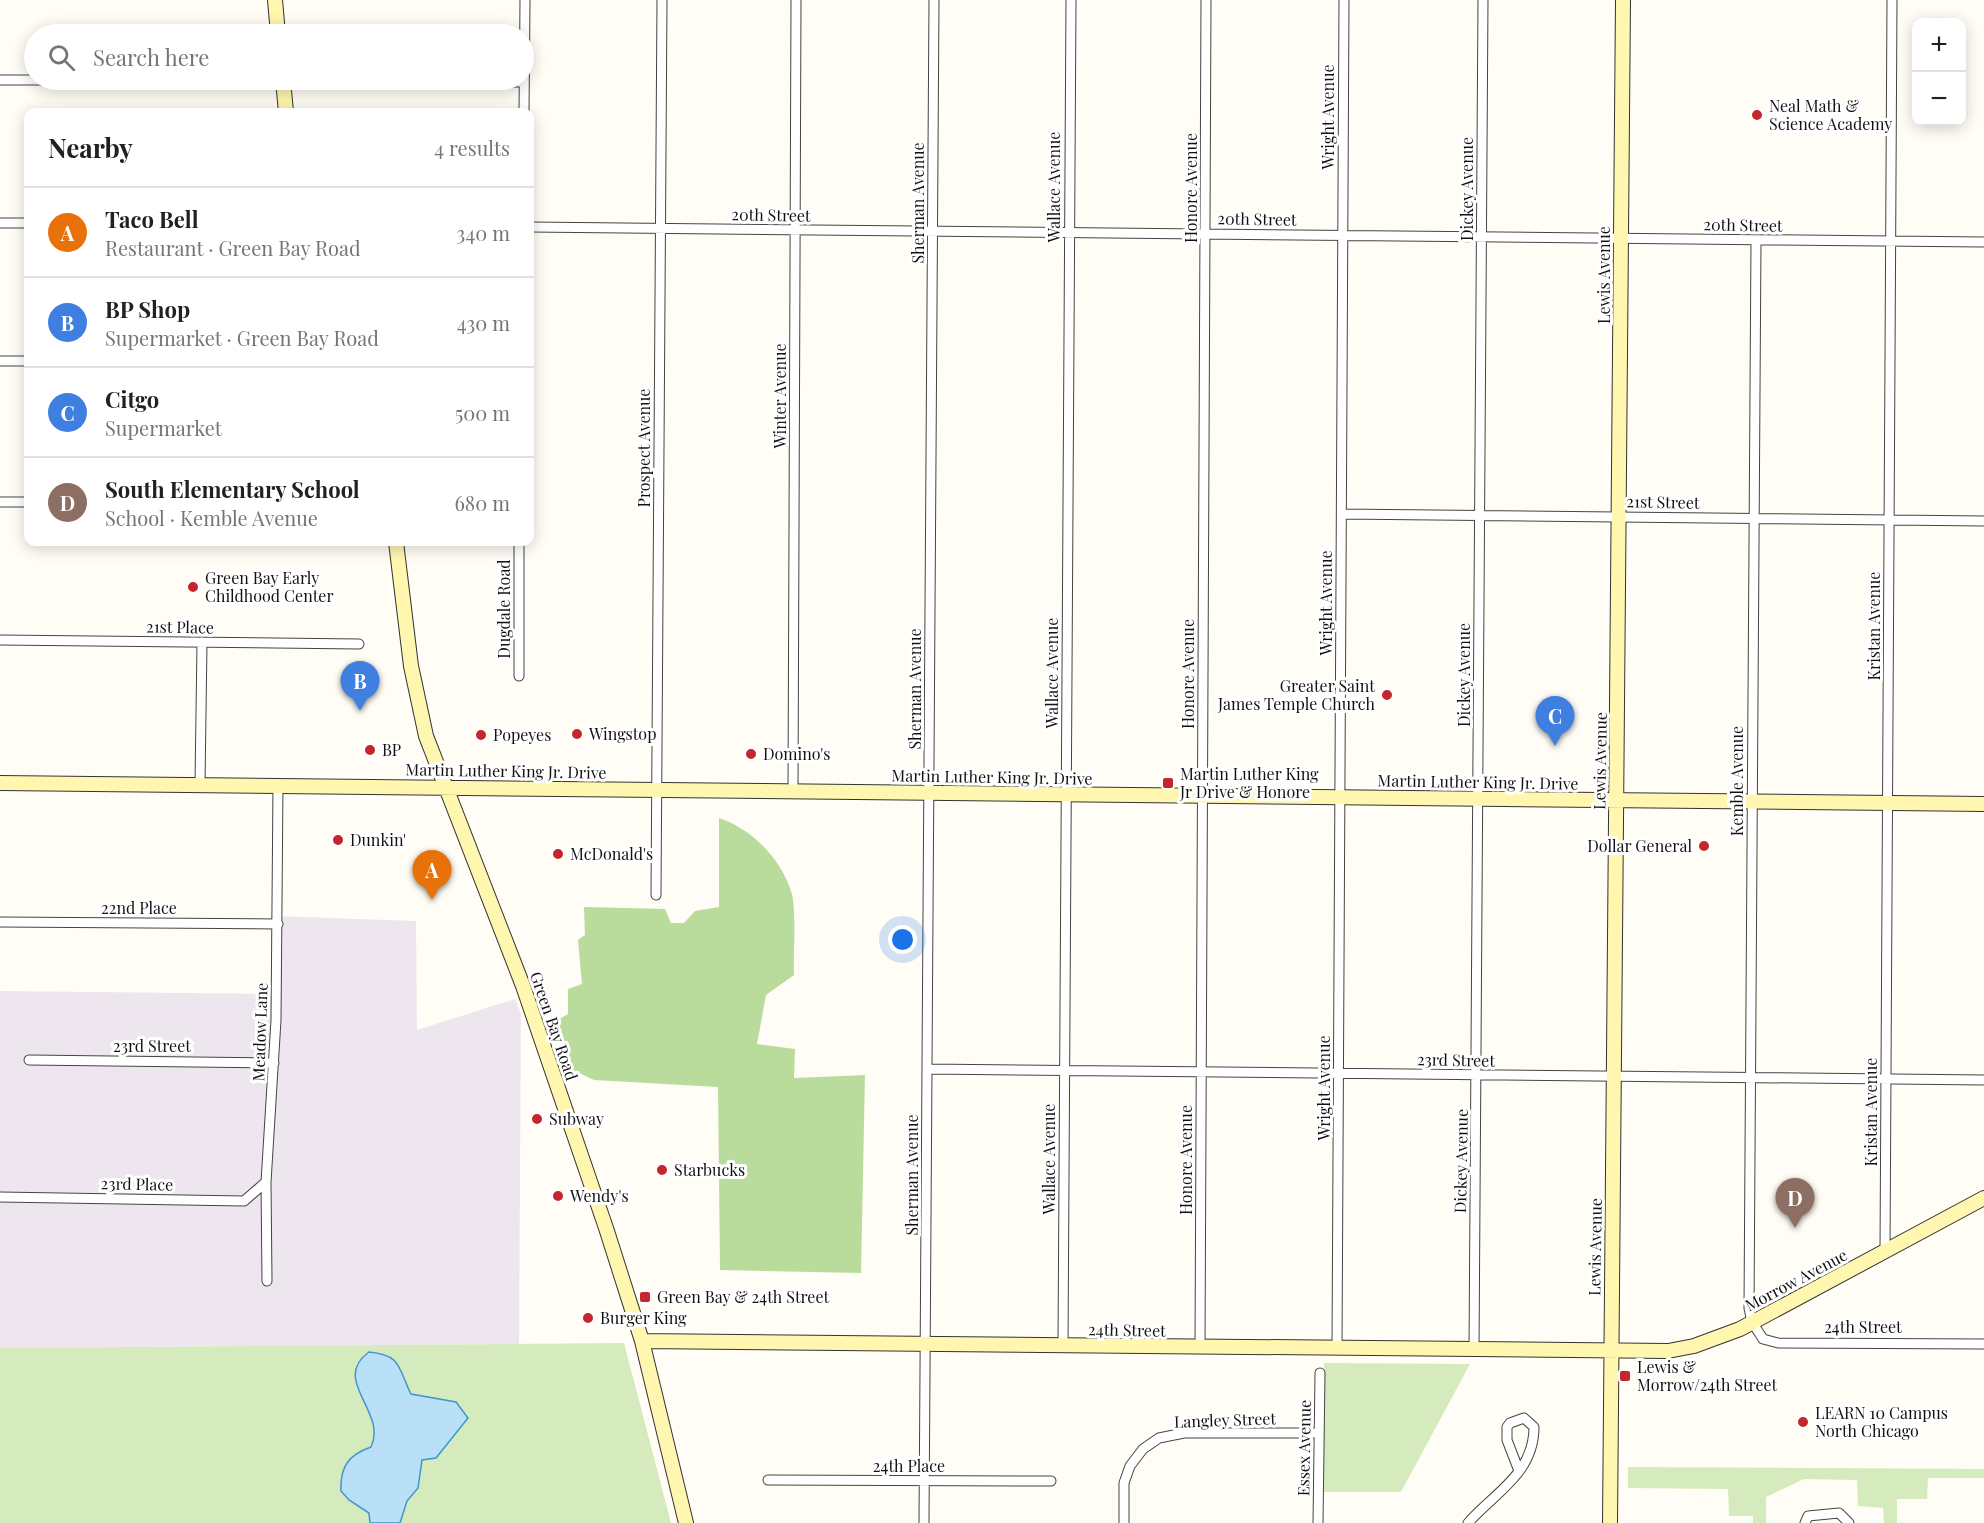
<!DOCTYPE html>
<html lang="en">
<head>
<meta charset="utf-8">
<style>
  :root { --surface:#fff; --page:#f6f6f6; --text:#202124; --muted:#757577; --line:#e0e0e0; --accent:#c4262e }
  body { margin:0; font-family:"Playfair Display",serif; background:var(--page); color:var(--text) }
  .controls { position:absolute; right:18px; top:18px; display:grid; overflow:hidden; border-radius:12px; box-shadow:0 3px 15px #0003 }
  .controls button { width:54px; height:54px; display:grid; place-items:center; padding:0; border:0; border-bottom:2px solid var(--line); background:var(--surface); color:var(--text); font:30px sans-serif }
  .you { position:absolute; left:903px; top:940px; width:21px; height:21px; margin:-15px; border:4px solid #fff; border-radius:50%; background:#1a73e8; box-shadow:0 0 0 9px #1a73e833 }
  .badge { display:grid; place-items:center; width:39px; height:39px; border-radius:50%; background:var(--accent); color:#fff; font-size:20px; font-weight:700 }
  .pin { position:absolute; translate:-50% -50px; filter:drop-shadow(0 2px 3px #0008) }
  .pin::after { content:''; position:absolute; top:32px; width:21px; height:18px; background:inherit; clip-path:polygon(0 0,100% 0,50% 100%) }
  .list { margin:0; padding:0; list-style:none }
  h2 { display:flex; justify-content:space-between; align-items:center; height:78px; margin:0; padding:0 24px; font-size:26px }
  h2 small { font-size:20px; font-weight:400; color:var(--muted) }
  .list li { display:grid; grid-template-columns:39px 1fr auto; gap:18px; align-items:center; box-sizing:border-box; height:90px; padding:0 24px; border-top:2px solid var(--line) }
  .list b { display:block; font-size:22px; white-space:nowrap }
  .list p { margin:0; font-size:20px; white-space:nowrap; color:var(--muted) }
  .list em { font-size:20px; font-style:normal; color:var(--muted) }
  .icon { flex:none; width:33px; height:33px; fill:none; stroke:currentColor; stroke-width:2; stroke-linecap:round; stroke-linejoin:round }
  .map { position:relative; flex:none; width:1984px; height:1523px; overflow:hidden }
  .search { position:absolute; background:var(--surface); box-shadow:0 3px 15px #0003; left:24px; top:24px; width:510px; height:66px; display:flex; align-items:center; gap:15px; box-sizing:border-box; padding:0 21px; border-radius:33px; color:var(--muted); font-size:22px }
  .panel { position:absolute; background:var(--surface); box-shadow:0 3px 15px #0003; left:24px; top:108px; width:510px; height:438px; border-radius:12px }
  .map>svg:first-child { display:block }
  .industrial { fill:#eee6ef }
  .green { fill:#d5ebbd }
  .forest { fill:#b9dc9c }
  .water { fill:#b9e0f7; stroke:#3f96cf; stroke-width:1.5 }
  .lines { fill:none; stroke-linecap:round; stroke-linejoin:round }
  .street-casing { stroke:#444; stroke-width:11 }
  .secondary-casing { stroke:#333; stroke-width:16 }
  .street { stroke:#fff; stroke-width:9 }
  .secondary { stroke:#fff6b0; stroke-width:14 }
  .poi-dot { fill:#c4262e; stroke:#fff; stroke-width:2 }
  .labels { text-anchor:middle; stroke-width:6; stroke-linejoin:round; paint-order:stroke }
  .poi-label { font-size:16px; fill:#111; stroke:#fff; text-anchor:start }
  .street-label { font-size:16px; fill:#111; stroke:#fff }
</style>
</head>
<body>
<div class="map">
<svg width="1984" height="1523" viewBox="0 0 1984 1523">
  <rect width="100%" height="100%" fill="#fffdf5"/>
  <!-- industrial -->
  <path class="industrial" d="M 271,916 L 416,921 L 417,1030 L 515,999 L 521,1014 L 519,1344 L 0,1348 L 0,991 L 271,994 Z"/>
  <!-- green -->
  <path class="green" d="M 624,1343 L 671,1523 L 0,1523 L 0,1348 Z
    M 1324,1363 L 1470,1364 L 1401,1492 L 1324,1492 Z
    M 1628,1467 L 1984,1469 L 1984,1478 L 1928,1478 L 1927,1499 L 1897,1499 L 1897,1523 L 1884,1523 L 1883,1508 L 1858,1506 L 1857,1480 L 1804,1479 L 1766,1497 L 1766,1523 L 1753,1523 L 1753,1516 L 1729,1516 L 1728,1489 L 1628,1488 Z"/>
  <!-- forest -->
  <path class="forest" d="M 719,818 C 751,828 781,859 791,891 C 797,908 793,955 794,975 L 766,995 L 757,1044 L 795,1049 L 794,1078 L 865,1075 L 861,1273 L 720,1270 L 718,1087 L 594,1080 L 573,1070 L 556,1021 L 568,1014 L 568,989 L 582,984 L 578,940 L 585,935 L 584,907 L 665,909 L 671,923 L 684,923 L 695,911 L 719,907 Z"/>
  <!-- water -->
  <path class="water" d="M 369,1352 C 402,1355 398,1368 411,1394 L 456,1402 L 468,1418 L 436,1458 L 422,1460 L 418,1488 L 407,1501 L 400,1523 L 370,1523 L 369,1513 L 349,1500 L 341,1491 C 340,1467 348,1455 371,1447 C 388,1412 330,1380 369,1352 Z"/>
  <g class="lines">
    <defs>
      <path id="street" d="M 0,80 L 75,80
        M 319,82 L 524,82
        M 524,112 L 525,0
        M 0,223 L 28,223
        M 530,227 L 1984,242
        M 1756,240 L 1749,1308 L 1752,1322 L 1763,1339 L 1778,1343 L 1984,1344
        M 0,361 L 28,361
        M 0,502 L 28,502
        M 1342,514 L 1984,521
        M 0,640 L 359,644
        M 519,676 L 519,542
        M 200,784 L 202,642
        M 793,791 L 796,0
        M 656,895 L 662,0
        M 0,922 L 278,924
        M 29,1060 L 274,1063
        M 928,1069 L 1984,1080
        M 0,1197 L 244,1201 L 266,1182
        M 1885,1252 L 1892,0
        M 267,1281 L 266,1182 L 276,1020 L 278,785
        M 1063,1346 L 1071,0
        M 1200,1348 L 1206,0
        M 1337,1349 L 1344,0
        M 1474,1351 L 1483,0
        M 768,1480 L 1051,1481
        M 924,1523 L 934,0
        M 1124,1523 L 1124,1483 L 1130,1466 L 1143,1449 L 1159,1438 L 1184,1433 L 1318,1433
        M 1318,1523 L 1320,1373
        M 1468,1523 C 1494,1493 1534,1474 1534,1427 L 1524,1418 L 1510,1423 L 1507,1427 L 1507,1440 L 1519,1471
        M 1805,1523 L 1808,1516 L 1839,1513 L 1849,1523"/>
      <path id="secondary" d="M 275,0 L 278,34
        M 283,80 L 286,112
        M 396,542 L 411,666 L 426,736 L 523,986 L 606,1228 L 642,1341 L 686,1523
        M 0,783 L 1984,804
        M 642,1341 L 1668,1351 L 1694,1346 L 1740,1329 L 1984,1198
        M 1610,1523 L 1623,0"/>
    </defs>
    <!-- street casing -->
    <use href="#street" class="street-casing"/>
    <!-- secondary casing -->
    <use href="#secondary" class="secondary-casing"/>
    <!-- street -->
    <use href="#street" class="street"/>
    <!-- secondary -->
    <use href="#secondary" class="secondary"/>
  </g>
  <!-- markers -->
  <g class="poi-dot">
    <circle cx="1757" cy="115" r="6"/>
    <circle cx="193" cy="587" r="6"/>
    <circle cx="1387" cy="695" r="6"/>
    <circle cx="577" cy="734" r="6"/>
    <circle cx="481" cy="735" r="6"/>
    <circle cx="370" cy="750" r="6"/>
    <circle cx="751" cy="754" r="6"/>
    <rect x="1162" y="777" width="12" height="12" rx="3"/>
    <circle cx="338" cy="840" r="6"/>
    <circle cx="1704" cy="846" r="6"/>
    <circle cx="558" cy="854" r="6"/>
    <circle cx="537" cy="1119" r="6"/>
    <circle cx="662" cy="1170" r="6"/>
    <circle cx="558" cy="1196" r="6"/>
    <rect x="639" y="1291" width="12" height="12" rx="3"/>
    <circle cx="588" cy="1318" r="6"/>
    <rect x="1619" y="1370" width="12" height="12" rx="3"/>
    <circle cx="1803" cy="1422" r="6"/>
  </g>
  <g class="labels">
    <!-- poi labels -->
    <g class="poi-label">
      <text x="1769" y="112">Neal Math &amp;<tspan x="1769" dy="18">Science Academy</tspan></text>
      <text x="205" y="584">Green Bay Early<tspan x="205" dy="18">Childhood Center</tspan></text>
      <text x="1375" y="692" text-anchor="end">Greater Saint<tspan x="1375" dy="18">James Temple Church</tspan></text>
      <text x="589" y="740">Wingstop</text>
      <text x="493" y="741">Popeyes</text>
      <text x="382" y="756">BP</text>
      <text x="763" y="760">Domino's</text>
      <text x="1180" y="780">Martin Luther King<tspan x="1180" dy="18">Jr Drive &amp; Honore</tspan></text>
      <text x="350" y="846">Dunkin'</text>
      <text x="1692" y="852" text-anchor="end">Dollar General</text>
      <text x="570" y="860">McDonald's</text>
      <text x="549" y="1125">Subway</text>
      <text x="674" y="1176">Starbucks</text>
      <text x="570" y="1202">Wendy's</text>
      <text x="657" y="1303">Green Bay &amp; 24th Street</text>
      <text x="600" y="1324">Burger King</text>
      <text x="1637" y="1373">Lewis &amp;<tspan x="1637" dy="18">Morrow/24th Street</tspan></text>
      <text x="1815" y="1419">LEARN 10 Campus<tspan x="1815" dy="18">North Chicago</tspan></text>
    </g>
    <!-- street labels -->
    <g class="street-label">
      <text transform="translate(1328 117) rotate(-90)" y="6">Wright Avenue</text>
      <text transform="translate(1054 187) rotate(-90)" y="6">Wallace Avenue</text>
      <text transform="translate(1191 188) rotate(-90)" y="6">Honore Avenue</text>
      <text transform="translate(1467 189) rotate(-90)" y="6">Dickey Avenue</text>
      <text transform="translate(918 203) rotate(-90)" y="6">Sherman Avenue</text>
      <text transform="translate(771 215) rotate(1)" y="6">20th Street</text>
      <text transform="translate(1257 219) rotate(1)" y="6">20th Street</text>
      <text transform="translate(1743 225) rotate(1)" y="6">20th Street</text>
      <text transform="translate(1604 275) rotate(-90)" y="6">Lewis Avenue</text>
      <text transform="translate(780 396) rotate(-90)" y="6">Winter Avenue</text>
      <text transform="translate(644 448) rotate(-90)" y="6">Prospect Avenue</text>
      <text transform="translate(1663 502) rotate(1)" y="6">21st Street</text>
      <text transform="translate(1326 603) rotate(-90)" y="6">Wright Avenue</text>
      <text transform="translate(504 609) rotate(-90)" y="6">Dugdale Road</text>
      <text transform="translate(1874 626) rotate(-90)" y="6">Kristan Avenue</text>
      <text transform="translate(180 627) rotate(1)" y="6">21st Place</text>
      <text transform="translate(1052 673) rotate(-90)" y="6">Wallace Avenue</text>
      <text transform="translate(1188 674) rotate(-90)" y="6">Honore Avenue</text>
      <text transform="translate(1464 675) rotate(-90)" y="6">Dickey Avenue</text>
      <text transform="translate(915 689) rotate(-90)" y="6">Sherman Avenue</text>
      <text transform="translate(1600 761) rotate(-89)" y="6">Lewis Avenue</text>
      <text transform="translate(506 771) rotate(1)" y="6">Martin Luther King Jr. Drive</text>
      <text transform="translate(992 777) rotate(1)" y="6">Martin Luther King Jr. Drive</text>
      <text transform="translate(1737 781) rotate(-90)" y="6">Kemble Avenue</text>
      <text transform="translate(1478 782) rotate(1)" y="6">Martin Luther King Jr. Drive</text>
      <text x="139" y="914">22nd Place</text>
      <text transform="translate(554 1026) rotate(71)" y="6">Green Bay Road</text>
      <text transform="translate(260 1032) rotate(-88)" y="6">Meadow Lane</text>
      <text x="152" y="1052">23rd Street</text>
      <text transform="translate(1456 1060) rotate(1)" y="6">23rd Street</text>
      <text transform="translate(1324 1088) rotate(-90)" y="6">Wright Avenue</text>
      <text transform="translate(1871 1112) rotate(-90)" y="6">Kristan Avenue</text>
      <text transform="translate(1049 1159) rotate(-90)" y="6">Wallace Avenue</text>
      <text transform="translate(1186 1160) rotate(-90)" y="6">Honore Avenue</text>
      <text transform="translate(1461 1161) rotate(-89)" y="6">Dickey Avenue</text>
      <text transform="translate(912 1175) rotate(-90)" y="6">Sherman Avenue</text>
      <text transform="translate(137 1184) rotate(1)" y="6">23rd Place</text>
      <text transform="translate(1595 1247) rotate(-89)" y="6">Lewis Avenue</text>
      <text transform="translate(1796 1280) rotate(-28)" y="6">Morrow Avenue</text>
      <text x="1863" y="1333">24th Street</text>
      <text transform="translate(1127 1330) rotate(1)" y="6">24th Street</text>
      <text transform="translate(1225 1420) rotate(-2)" y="6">Langley Street</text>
      <text transform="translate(1304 1448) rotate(-89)" y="6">Essex Avenue</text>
      <text x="909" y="1472">24th Place</text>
    </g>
  </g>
</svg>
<div class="controls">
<button>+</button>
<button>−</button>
</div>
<div class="you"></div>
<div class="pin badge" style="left:432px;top:900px;background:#e8710a">A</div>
<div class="pin badge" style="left:360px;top:711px;background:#3f7fe0">B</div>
<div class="pin badge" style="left:1555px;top:746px;background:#3f7fe0">C</div>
<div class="pin badge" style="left:1795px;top:1228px;background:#8d6e63">D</div>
<div class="search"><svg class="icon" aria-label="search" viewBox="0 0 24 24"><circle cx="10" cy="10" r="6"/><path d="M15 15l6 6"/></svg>Search here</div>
<section class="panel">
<h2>Nearby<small>4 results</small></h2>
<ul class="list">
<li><span class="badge" style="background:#e8710a">A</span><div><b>Taco Bell</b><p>Restaurant · Green Bay Road</p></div><em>340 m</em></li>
<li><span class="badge" style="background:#3f7fe0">B</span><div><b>BP Shop</b><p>Supermarket · Green Bay Road</p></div><em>430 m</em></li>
<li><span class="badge" style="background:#3f7fe0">C</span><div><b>Citgo</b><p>Supermarket</p></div><em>500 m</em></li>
<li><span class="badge" style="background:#8d6e63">D</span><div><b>South Elementary School</b><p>School · Kemble Avenue</p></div><em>680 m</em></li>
</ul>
</section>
</div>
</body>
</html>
